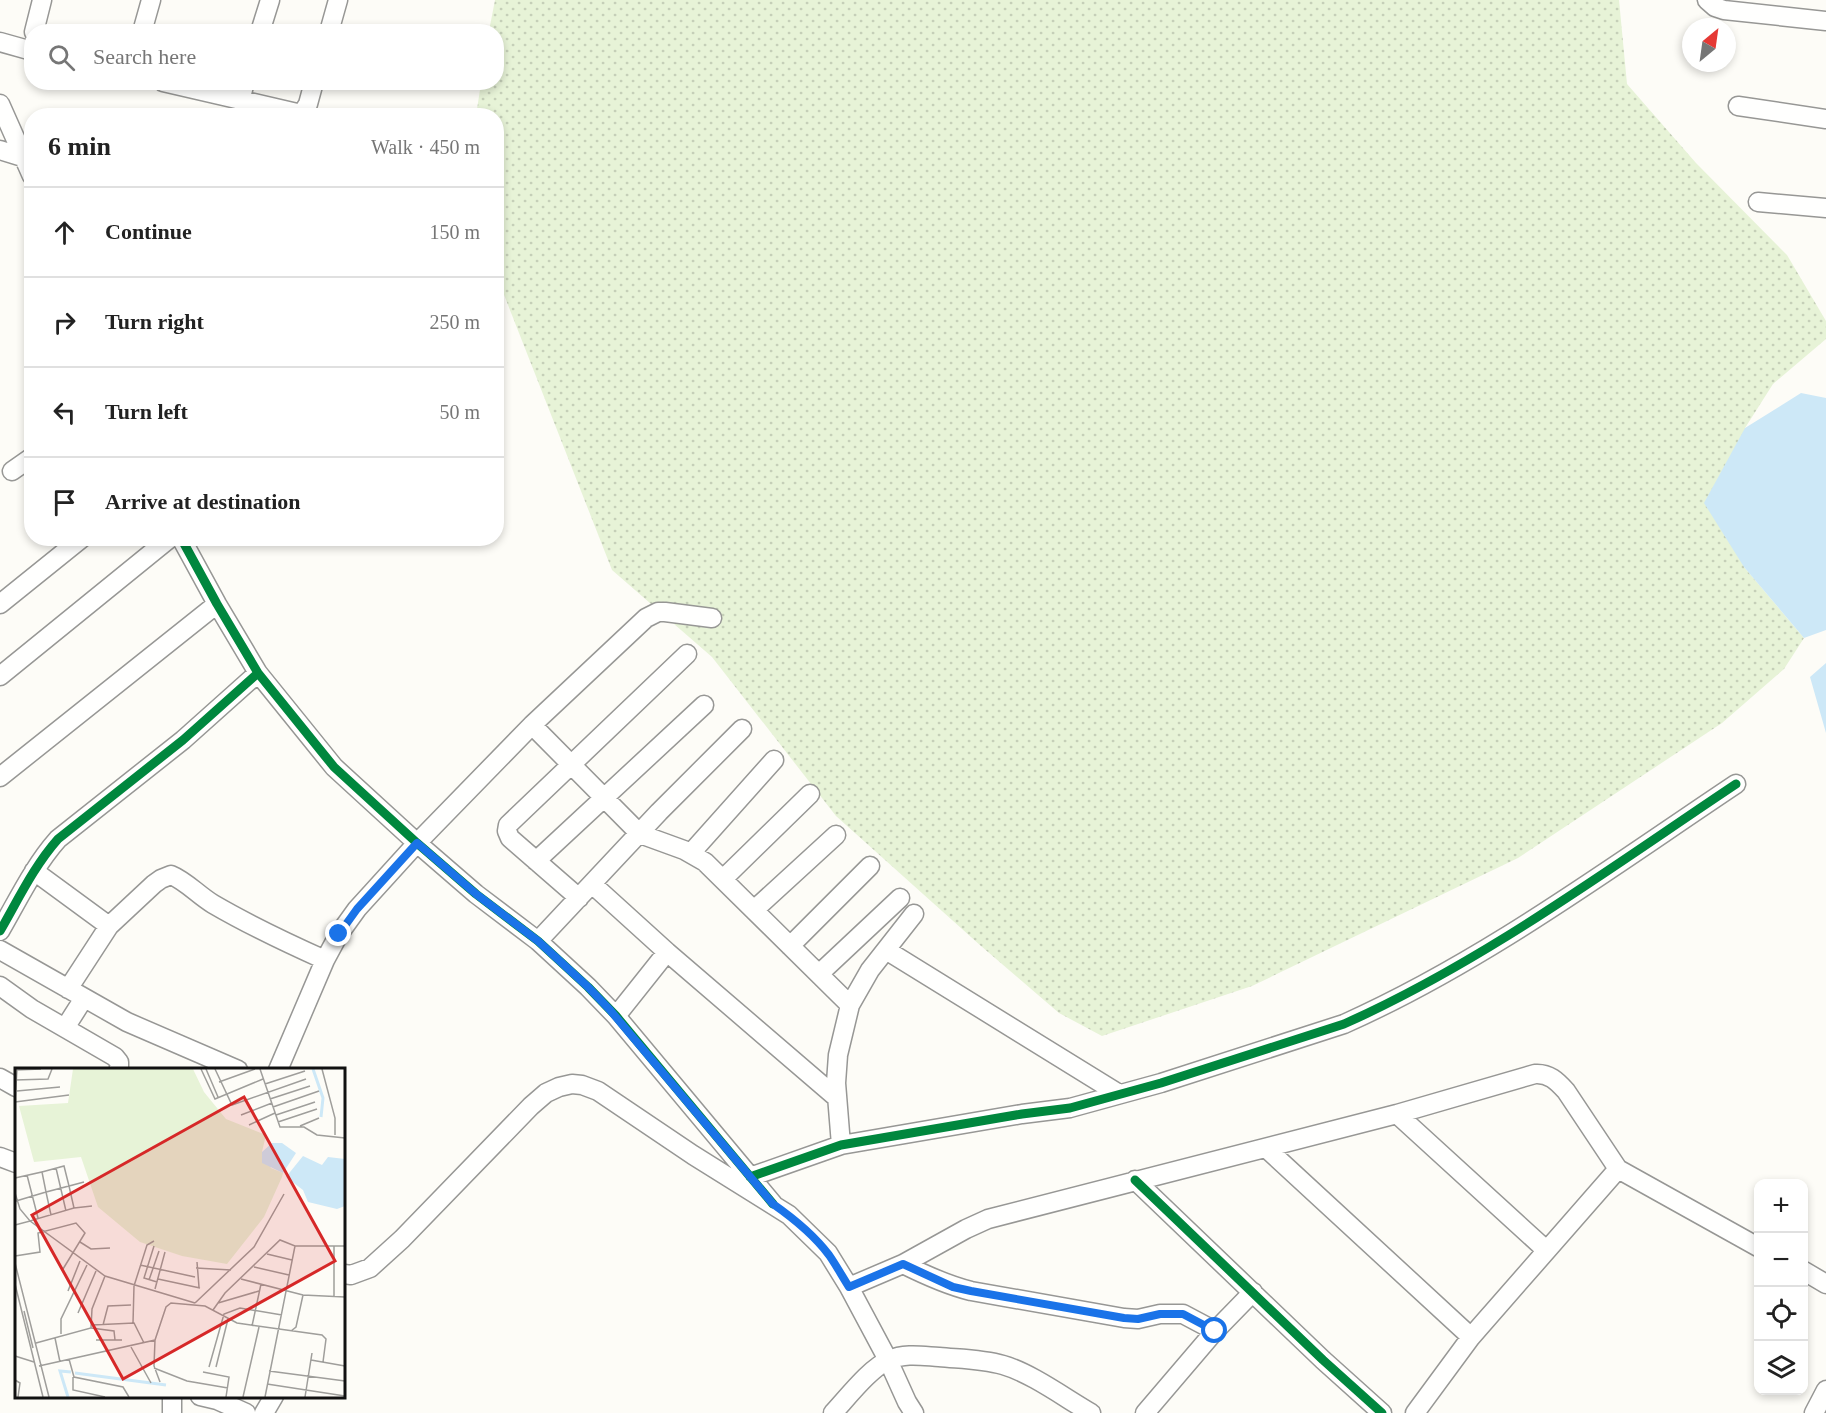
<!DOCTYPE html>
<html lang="en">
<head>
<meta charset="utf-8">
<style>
  :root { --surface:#fff; --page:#f6f6f6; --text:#222; --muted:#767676; --line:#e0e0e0 }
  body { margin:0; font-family:"Times New Roman",serif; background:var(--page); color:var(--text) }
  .controls { position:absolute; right:18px; bottom:18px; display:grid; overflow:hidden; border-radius:12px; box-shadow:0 3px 9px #0003 }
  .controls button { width:54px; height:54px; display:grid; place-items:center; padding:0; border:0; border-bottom:2px solid var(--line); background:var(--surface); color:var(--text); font:30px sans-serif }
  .compass { position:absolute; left:1682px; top:18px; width:54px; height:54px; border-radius:50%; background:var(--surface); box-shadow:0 3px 9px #0003; rotate:29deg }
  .stop { position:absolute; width:18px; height:18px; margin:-14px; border:4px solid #1a73e8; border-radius:50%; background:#fff }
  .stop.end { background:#1a73e8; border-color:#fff; box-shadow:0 2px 6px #0008 }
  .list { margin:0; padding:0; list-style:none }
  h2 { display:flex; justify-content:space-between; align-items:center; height:78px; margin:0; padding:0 24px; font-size:26px }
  h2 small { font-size:20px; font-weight:400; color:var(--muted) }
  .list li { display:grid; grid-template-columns:39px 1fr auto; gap:18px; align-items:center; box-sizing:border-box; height:90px; padding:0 24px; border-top:2px solid var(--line) }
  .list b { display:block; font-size:22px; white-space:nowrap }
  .list em { font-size:20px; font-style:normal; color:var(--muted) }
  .icon { flex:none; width:33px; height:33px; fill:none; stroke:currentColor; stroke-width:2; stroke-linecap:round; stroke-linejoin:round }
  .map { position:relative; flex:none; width:1826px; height:1413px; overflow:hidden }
  .search { position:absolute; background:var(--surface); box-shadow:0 3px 9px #0003; left:24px; top:24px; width:480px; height:66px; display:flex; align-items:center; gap:15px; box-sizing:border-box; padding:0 21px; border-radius:24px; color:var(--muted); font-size:22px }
  .panel { position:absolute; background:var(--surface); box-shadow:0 3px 9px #0003; left:24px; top:108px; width:480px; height:438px; border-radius:24px }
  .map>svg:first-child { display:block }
  .grass { fill:url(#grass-dots) }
  .water { fill:#cde8f7 }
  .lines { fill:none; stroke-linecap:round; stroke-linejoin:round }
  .street-casing { stroke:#979795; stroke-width:21 }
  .street { stroke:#fffffe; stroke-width:18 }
  .cycleway-casing { stroke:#fff; stroke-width:13 }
  .cycleway { stroke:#00873e; stroke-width:9 }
  .route { stroke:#1a73e8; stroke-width:8 }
  .inset-river { fill:none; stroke:#cde8f7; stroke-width:3 }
  .inset-road { fill:none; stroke:#9f9e9b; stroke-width:1.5 }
  .view { fill:#d62828; fill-opacity:0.15; stroke:#d62828; stroke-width:3 }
  .inset-edge { fill:none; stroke:#111; stroke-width:3 }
</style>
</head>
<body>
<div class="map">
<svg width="1826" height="1413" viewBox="0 0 1826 1413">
  <defs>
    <pattern id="grass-dots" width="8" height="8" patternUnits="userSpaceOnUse" patternTransform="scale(1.5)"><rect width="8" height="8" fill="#e7f3d7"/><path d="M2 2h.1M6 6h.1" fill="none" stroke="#c5cfb8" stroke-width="1.8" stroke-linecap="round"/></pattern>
  </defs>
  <rect width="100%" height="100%" fill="#fdfcf7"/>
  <!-- grass -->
  <path class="grass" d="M 495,0 L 1619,0 L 1627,84 L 1696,163 L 1787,255 L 1826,321 L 1826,339 L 1773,384 L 1745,428 L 1744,567 L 1804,638 L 1784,669 L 1722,723 L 1518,858 L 1252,986 L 1102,1036 L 1059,1013 L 981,946 L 836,816 L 712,657 L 612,570 L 497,277 L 496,116 L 476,116 L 481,83 L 496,82 L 496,32 L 489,31 Z"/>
  <!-- water -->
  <path class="water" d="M 1801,393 L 1826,398 L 1826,630 L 1804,638 L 1744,567 L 1704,503 L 1745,428 Z
    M 1826,663 L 1826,733 L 1810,677 Z"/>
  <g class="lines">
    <defs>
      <path id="street" d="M 1707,0 L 1715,7 L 1724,10 L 1826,21
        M 34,32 L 42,0
        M 142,32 L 151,0
        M 260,32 L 270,0
        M 329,32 L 338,0
        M 0,42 L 32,51
        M 163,82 L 297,113 L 303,112 L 308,104 L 314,82
        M 240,101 L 245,82
        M 0,104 L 32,176
        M 1738,106 L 1826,119
        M 0,150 L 32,160
        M 1758,202 L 1826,208
        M 12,471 L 32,457
        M 181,538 L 217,604 L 258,673 L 334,767 L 417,843 L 476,894 L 538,941 L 588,987 L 616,1016 L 773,1204
        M 0,604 L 82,538
        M 0,676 L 170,538
        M 532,725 L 640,834 L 684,850 L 705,862 L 850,1005
        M 0,777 L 217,604
        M 691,853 L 774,760
        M 536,861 L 704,705
        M 34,871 L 109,926
        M 723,879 L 810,794
        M 592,884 L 667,952 L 837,1098
        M 579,898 L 510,838 L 507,831 L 508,825 L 687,654
        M 754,910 L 836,835
        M 0,931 C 18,900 34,866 58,839 L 183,740 L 258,673
        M 538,941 L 659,812 L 742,729
        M 790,946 L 870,866
        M 0,950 L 127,1022 L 238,1070
        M 886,950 L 1119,1094
        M 819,974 L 900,898
        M 0,986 L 32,1009 L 115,1057 L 119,1062 L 119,1070
        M 68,989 L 109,926 L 154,884 L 161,879 L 171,875 C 186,881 198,895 213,904 C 249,925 287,943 325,960
        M 616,1016 L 667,952
        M 65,1028 L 84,998
        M 278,1070 L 325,960 L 339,934 L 357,909 L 417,843 L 532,725 L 646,618 L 658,612 L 665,612 L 712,618
        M 0,1078 L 16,1087
        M 1397,1114 L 1546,1250
        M 841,1145 L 836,1083 L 838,1055 L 850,1005 L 870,970 L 914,914
        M 1266,1148 L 1471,1337
        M 0,1157 L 16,1163
        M 750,1177 L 841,1145 L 1022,1114 L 1070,1108 L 1161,1083 L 1344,1024 C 1483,962 1610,868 1736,784
        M 1135,1180 L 1323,1360 L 1382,1413
        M 903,1264 C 925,1275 947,1285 971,1291 L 1124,1318 L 1138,1319 L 1160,1314 L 1183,1314 L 1215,1331
        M 1804,1271 L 1826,1284
        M 344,1274 L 351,1275 L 370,1268 L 402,1239 L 531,1106 L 546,1093 L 559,1087 L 572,1084 L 582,1085 L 598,1091 L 693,1155 L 789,1215 L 828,1253 L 849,1287 L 888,1360 L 907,1402 L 914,1413
        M 849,1287 L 903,1264 L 966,1229 L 988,1219 L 1397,1114 L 1535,1074 C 1549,1073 1557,1081 1566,1091 L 1618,1169 L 1758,1247
        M 172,1396 L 172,1413
        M 200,1396 L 217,1400 L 246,1413
        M 264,1413 L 274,1396
        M 833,1413 C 847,1398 871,1367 889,1360 C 905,1353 922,1356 939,1357 C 960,1359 982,1359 1003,1365 C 1031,1373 1065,1398 1091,1413
        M 1145,1413 L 1215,1331 L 1253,1292
        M 1415,1413 L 1471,1337 L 1618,1169
        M 1814,1413 L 1826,1390"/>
    </defs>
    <!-- street casing -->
    <use href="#street" class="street-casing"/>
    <!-- street -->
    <use href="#street" class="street"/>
    <defs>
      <path id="cycleway" d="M 181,538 L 217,604 L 258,673 L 334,767 L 417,843 L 476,894 L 538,941 L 588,987 L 616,1016 L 773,1204
        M 0,931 C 18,900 34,866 58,839 L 183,740 L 258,673
        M 750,1177 L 841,1145 L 1022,1114 L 1070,1108 L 1161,1083 L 1344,1024 C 1483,962 1610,868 1736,784
        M 1135,1180 L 1323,1360 L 1382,1413"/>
    </defs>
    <!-- cycleway casing -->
    <use href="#cycleway" class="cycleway-casing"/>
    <!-- cycleway -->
    <use href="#cycleway" class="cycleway"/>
  </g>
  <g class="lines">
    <!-- route -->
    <path class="route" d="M 339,934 L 357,909 L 417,843 L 476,894 L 538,941 L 588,987 L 610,1010 L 773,1204 C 793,1218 814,1235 829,1255 C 836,1265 842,1276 849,1287 L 903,1264 L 953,1287 L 971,1291 L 1124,1318 L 1138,1319 L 1160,1314 L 1183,1314 L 1215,1331"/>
  </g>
  <!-- overview -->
  <g transform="translate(15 1068)">
    <rect width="330" height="330" fill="#fdfcf7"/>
    <path d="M 58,1 L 178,1 L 189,24 L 211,51 L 251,67 L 247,84 L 256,100 L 268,105 L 267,109 L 249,149 L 212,196 L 167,188 L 125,174 L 83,139 L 66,89 L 19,94 L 4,38 L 53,35 Z" fill="#e7f3d7"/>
    <path d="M 257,75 L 267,75 L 281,85 L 268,105 L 247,95 L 247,84 ZM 288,88 L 307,97 L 313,89 L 330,91 L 330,138 L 322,141 L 293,134 L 288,122 L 271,109 Z" fill="#cde8f7"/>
    <path class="inset-river" d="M 298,1 L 308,30 L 306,49M 60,305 L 151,317M 53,329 L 45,303 L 56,304"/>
    <path class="inset-road" d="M 186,1 L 200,31 L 248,11M 191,1 L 203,29M 200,1 L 217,37 L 291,11M 245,1 L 265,59 L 289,59 L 302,67 L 330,70M 307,1 L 320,50 L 320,67M 1,2 L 26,1M 0,12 L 33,11 L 37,1M 204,14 L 240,1M 250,16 L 290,3M 2,23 L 45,19M 255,31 L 295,18M 0,33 L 2,2M 0,34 L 54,27M 258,39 L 304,23M 226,47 L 257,35M 261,47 L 300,34M 263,54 L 302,41M 234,57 L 260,45M 285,58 L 304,50M 41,100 L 51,143M 27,104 L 49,98 L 54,118 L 69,114M 12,107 L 23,150M 0,110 L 27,104 L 31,124 L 54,118 L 59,140 L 15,153 L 5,141 L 0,125M 1,133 L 31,124 L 36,147M 59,140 L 77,138M 0,157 L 15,153 L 90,208 L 180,235M 65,174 L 76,181 L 95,180M 139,178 L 129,210 L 142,214M 319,178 L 319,229M 252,186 L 277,192M 0,188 L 25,184 L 23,165 L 61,155 L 70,165 L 48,201M 182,194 L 184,219M 0,195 L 34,329M 125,197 L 180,209M 239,199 L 274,207M 181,200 L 216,202M 143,211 L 185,220M 226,211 L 288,227 L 330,229M 134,212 L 144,183M 0,216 L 28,329M 140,221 L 150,184M 53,223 L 65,193M 180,235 L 239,179 L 269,126M 203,235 L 244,223M 198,242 L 210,225 L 265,172 L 280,178 L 330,178M 9,243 L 18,280M 63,245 L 81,203M 118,255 L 119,218 L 132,177 L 139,173M 77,257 L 119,255 L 129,275M 88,257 L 93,238 L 116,237M 237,258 L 246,216M 76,260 L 99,263 L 100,272M 276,263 L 281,259 L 288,227M 46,266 L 46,251 L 72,197M 40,270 L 45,294M 81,272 L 107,272M 140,272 L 139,298 L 145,314M 21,275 L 76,260 L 77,241 L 90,208M 116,279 L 136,315M 0,288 L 19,294M 54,291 L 59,309 L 108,319 L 114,329M 296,292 L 330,298M 24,298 L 140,272 L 151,239 L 156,235 L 190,238 L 222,255 L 307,267 L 311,271 L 308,294M 194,299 L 209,246 L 225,240 L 267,247M 201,299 L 213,251M 139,300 L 172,313 L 213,320M 254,303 L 330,313M 188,304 L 214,309 L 211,329M 58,309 L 58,322 L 90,329M 0,312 L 5,315 L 3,329M 252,316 L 330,328M 228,329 L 244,259M 250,329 L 280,178M 290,329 L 297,285"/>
    <path class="view" d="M 229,29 L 320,193 L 108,311 L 17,147 Z"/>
    <rect width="330" height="330" class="inset-edge"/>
  </g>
</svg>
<div class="controls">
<button>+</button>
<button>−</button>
<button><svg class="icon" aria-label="locate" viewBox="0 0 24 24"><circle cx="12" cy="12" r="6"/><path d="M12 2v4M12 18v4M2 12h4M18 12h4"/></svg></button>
<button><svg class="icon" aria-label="layers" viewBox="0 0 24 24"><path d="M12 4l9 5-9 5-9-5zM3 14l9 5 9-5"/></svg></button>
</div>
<svg class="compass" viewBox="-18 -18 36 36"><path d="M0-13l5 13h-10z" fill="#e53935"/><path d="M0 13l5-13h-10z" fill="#767676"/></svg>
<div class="stop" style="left:1215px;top:1331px"></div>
<div class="stop end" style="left:339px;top:934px"></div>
<div class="search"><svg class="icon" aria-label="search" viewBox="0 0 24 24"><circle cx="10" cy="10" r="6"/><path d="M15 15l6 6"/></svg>Search here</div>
<section class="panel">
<h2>6 min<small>Walk · 450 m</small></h2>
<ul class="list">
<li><svg class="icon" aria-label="ahead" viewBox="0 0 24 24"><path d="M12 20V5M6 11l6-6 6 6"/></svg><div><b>Continue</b></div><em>150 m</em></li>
<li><svg class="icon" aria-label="right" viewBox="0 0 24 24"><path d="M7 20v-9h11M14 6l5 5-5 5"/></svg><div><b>Turn right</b></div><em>250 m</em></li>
<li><svg class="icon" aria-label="left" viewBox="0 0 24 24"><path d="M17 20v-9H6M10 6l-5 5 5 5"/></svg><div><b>Turn left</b></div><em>50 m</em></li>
<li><svg class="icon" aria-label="arrive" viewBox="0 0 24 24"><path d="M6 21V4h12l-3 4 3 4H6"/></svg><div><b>Arrive at destination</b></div></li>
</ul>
</section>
</div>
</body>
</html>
